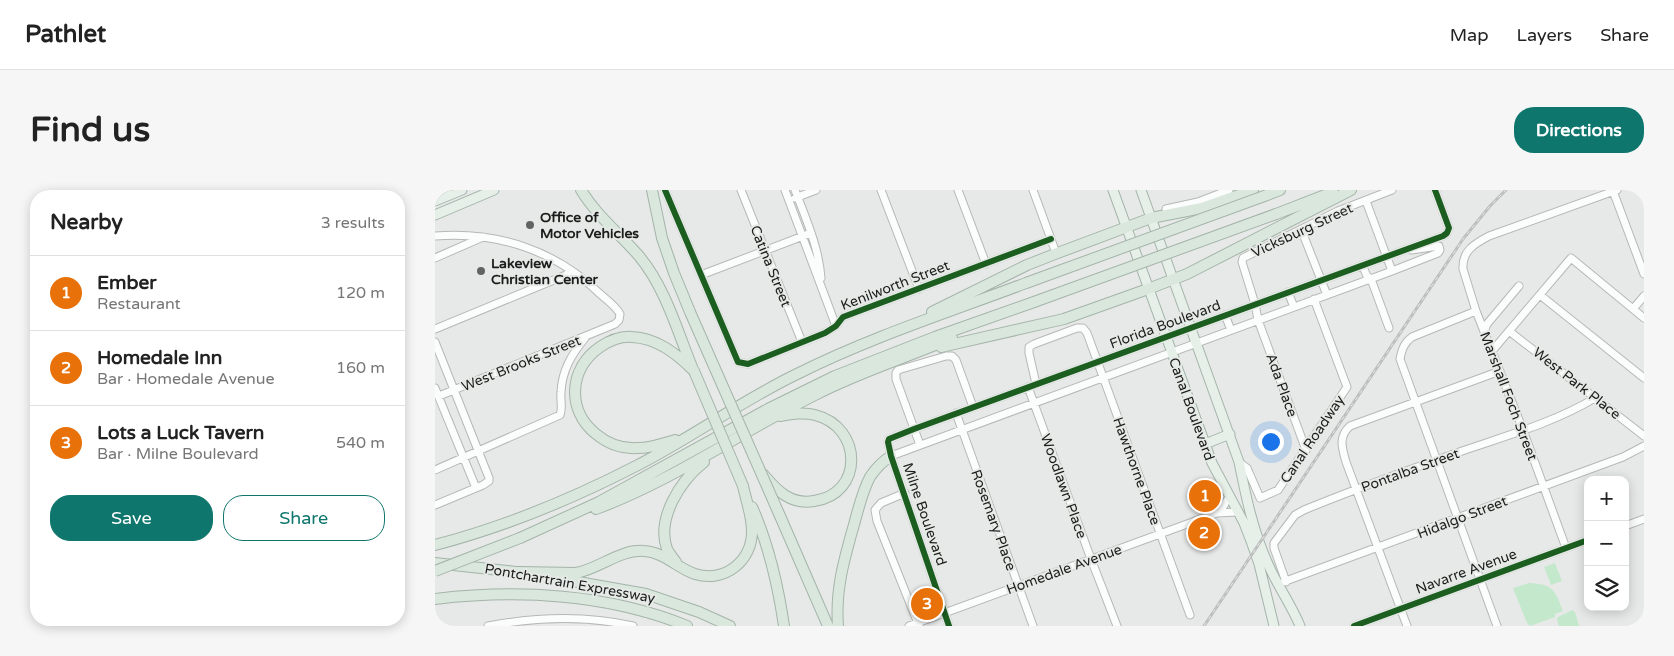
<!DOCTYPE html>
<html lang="en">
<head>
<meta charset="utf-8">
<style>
  :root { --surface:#fff; --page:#f6f6f6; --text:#222; --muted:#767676; --line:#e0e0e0; --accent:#0f766e }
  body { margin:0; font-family:"Varela Round",sans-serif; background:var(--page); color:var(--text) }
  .controls { position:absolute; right:15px; bottom:15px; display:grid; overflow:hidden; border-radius:10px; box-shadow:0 2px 12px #0003 }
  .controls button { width:45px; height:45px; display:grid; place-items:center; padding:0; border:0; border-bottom:1px solid var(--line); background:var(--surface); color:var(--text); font:25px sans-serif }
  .you { position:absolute; left:835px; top:251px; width:18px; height:18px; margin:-12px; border:4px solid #fff; border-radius:50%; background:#1a73e8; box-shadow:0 0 0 8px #1a73e833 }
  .badge { display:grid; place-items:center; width:32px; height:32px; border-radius:50%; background:var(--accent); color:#fff; font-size:16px; font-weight:700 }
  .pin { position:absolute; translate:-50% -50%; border:2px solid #fff; box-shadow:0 1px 5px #0006 }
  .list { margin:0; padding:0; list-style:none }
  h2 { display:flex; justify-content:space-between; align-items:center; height:65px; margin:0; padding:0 20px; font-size:21px }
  h2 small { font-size:16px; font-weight:400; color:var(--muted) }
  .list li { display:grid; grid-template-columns:32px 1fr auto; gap:15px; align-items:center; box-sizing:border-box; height:75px; padding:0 20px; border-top:1px solid var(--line) }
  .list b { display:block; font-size:19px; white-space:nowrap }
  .list p { margin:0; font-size:16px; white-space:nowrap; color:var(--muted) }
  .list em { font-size:16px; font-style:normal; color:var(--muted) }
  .actions { display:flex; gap:10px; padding:15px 20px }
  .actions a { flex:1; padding:11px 0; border:1px solid var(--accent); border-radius:20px; text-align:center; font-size:18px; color:var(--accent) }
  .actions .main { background:var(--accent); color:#fff }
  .icon { flex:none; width:28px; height:28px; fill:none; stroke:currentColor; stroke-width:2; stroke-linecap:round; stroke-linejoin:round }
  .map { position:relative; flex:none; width:1209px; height:436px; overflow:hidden; border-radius:20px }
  header { display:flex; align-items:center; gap:30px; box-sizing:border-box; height:70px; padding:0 25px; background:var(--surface); border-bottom:1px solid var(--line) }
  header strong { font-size:24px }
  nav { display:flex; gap:28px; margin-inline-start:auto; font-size:18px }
  .intro { display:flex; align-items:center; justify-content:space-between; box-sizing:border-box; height:120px; padding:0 30px }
  h1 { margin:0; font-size:35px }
  .button { padding:12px 22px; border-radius:20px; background:var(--accent); color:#fff; font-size:18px; font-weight:700 }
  main { display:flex; gap:30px; padding:0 30px }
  aside { flex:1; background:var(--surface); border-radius:20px; box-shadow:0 2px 12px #0003 }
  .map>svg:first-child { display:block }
  .grass { fill:#c4e8cc }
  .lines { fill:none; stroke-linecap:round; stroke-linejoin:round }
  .minor-casing { stroke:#b6b8b6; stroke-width:9 }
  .major-casing { stroke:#a4b4a9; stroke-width:11 }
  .highway-casing { stroke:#a4b4a9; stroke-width:12 }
  .minor { stroke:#fbfcfc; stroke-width:7 }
  .major { stroke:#e6f0e9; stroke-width:9 }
  .highway { stroke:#d9e7dd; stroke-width:10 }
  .rail-casing { stroke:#bdbebe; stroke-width:3 }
  .rail { stroke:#e6eae7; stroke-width:1; stroke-dasharray:4; stroke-linecap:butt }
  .highway-bridge-casing { stroke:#a4b4a9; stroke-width:12; stroke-linecap:butt }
  .highway-bridge { stroke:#d9e7dd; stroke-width:10 }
  .cycleway-casing { stroke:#e6eae7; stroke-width:9 }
  .cycleway { stroke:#1b5e20; stroke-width:6 }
  .poi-dot { fill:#626463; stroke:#e6eae7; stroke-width:2 }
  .labels { text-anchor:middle; stroke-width:4; stroke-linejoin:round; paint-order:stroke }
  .poi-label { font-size:14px; font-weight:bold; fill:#1b1d1c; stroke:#e6eae7; text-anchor:start }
  .street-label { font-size:14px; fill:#1b1d1c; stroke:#e6eae7 }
</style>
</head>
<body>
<header>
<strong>Pathlet</strong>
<nav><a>Map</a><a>Layers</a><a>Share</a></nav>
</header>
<div class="intro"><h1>Find us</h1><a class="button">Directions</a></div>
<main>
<aside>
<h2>Nearby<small>3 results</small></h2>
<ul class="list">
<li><span class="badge" style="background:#e8710a">1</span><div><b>Ember</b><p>Restaurant</p></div><em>120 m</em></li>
<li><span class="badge" style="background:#e8710a">2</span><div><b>Homedale Inn</b><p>Bar · Homedale Avenue</p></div><em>160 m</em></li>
<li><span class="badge" style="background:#e8710a">3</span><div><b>Lots a Luck Tavern</b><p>Bar · Milne Boulevard</p></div><em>540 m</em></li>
</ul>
<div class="actions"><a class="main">Save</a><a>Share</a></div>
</aside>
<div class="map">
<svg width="1209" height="436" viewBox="0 0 1209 436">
  <rect width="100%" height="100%" fill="#e7e9e8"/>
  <!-- grass -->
  <path class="grass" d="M 1120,373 L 1127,391 L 1116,395 L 1109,377 Z
    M 1094,393 C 1118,394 1120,400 1128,421 L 1120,424 L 1120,427 L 1095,436 L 1092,433 L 1078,398 Z
    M 1137,420 L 1140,422 L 1144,436 L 1124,436 L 1122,429 L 1123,427 Z"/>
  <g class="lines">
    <defs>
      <path id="minor" d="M 230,0 L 303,172 L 313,174 L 390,143 L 401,136 L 408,127 L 616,49
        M 306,0 L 367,152
        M 350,0 L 401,136
        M 360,0 C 371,29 384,58 386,88
        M 446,0 L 484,99
        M 523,0 L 551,74
        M 598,0 L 621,63
        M 1178,1 L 1209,84
        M 360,8 L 381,0
        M 931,11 L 957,81
        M 731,19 L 763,12 L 794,0
        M 866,39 L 892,105
        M 0,46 C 61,41 120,60 164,103 C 171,109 181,116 185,124 L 184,130 L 180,134 L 4,206
        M 0,68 L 48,47
        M 927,75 L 932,86 L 936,89 L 954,138
        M 266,85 L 376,43
        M 853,102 L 859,117
        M 1105,105 L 1209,188
        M 1198,119 L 1209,106
        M 1041,121 L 977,147 C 969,153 967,159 965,169 L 1062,436
        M 790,125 L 796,140
        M 0,139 L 131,85 L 136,80
        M 1074,141 L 1209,246
        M 1049,142 L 1052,134 L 1084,96
        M 0,152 L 54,288 L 54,291 L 48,295 L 0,315
        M 1057,161 L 1136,68 L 1209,128
        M 601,194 L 594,163 L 594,157 L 599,154 L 642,138 L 648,138 L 652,143 L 755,425
        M 593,197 L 656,369 L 682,436
        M 0,198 L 41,298
        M 521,223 L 598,436
        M 485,255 L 461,189 L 461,183 L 463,180 L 511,166 L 517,166 L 521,170 L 538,217
        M 871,260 L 823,130 L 820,114 L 807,72 L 808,68 L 903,21 L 957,0
        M 456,266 L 957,81 L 1003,63 L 1005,60 L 1004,56 L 976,60
        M 804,272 L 812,278 L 825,308 L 843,300 L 912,197 L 879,109
        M 0,280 L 125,225 C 128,218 125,209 126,202 C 127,180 137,164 150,148
        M 470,303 L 446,313 L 440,320 L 442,331 L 484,436
        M 785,322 L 794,307
        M 1190,336 L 1209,329
        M 1131,358 L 1088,240 L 1041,121 L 1028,79 C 1027,61 1039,54 1054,46 L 1182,0
        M 848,392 L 1188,267 L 1209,256
        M 851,392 L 839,358 L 839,353 L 860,325 L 869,320 C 922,298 976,279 1030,260 C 1074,245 1120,232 1160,208
        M 53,436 C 101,427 150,425 198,436
        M 474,436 L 782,323 L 802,322
        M 514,436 L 456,266 L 453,252 L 454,249 L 479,239 L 1008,46 L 1012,43 L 1014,38 L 1000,0
        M 919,436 L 1153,350
        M 972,436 L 911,272 C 907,258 903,247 915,236 L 1065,181"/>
      <path id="major" d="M 678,0 L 777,273 L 809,333 L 816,351 L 824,374 L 839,436
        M 706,0 L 804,272 C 811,307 818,341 833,374 C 842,395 856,414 865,436
        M 0,11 L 27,0
        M 0,25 L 59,0
        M 770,254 L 795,244"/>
      <path id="highway" d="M 146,0 C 161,25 185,44 204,66 C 230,97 242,140 257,177
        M 217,0 L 227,48 L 239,83 L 255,122
        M 832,5 L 845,0
        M 841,24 L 898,2
        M 497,122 L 592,75 L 620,64 L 716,28 L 767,18 L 818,0
        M 506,157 L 629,129 L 713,99 L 752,84 L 916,0
        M 240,250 C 229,253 216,258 203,258 C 188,259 173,254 161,244 C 131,220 134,178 165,157 C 174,151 185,146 197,147 C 222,148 242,164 259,181
        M 328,284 C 342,301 356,315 379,311 C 429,304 428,237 380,225 C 369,222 357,224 345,226
        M 317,317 C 334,355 343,395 349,436
        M 161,319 C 239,290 306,242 380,205 C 424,182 471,168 517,148
        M 345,326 L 393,436
        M 85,348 L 164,312 L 333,219 L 400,186 L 500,147 L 599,112
        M 0,355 C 69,337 137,309 201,276 C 256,248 306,211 362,184 C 436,147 514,122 591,93
        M 241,372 C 238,368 234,363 232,359 C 221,328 246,290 269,272
        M 0,373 L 90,383
        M 83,382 L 141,383 C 164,379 185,359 209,361 C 229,362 242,378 260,384 C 290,393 317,371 317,341 C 317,326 311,310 308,296
        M 126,389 L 211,404 L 264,422 L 295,436
        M 0,409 C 83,399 174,404 252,436
        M 403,436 C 400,399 410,366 420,331 C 424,316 428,300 435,287 C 441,278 448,271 456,266"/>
    </defs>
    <!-- minor casing -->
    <use href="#minor" class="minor-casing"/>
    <!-- major casing -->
    <use href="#major" class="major-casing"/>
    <!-- highway casing -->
    <use href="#highway" class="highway-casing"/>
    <!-- minor -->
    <use href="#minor" class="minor"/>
    <!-- major -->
    <use href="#major" class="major"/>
    <!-- highway -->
    <use href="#highway" class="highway"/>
    <defs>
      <path id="rail" d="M 769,436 L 1028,49 L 1055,16 L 1071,0"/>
    </defs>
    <!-- rail casing -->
    <use href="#rail" class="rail-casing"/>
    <!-- rail -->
    <use href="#rail" class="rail"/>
    <defs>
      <path id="highway-bridge" d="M 591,93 L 832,5
        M 599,112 L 841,24
        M 255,122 L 345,326
        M 259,181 L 308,296
        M 0,381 L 85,348"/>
    </defs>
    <!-- highway-bridge casing -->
    <use href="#highway-bridge" class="highway-bridge-casing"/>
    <!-- highway-bridge -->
    <use href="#highway-bridge" class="highway-bridge"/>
    <defs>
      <path id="cycleway" d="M 230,0 L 303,172 L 313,174 L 390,143 L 401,136 L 408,127 L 616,49
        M 514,436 L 456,266 L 453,252 L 454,249 L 479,239 L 1008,46 L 1012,43 L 1014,38 L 1000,0
        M 919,436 L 1153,350"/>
    </defs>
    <!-- cycleway casing -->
    <use href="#cycleway" class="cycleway-casing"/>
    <!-- cycleway -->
    <use href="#cycleway" class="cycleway"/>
  </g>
  <!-- markers -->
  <g class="poi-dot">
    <circle cx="95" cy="35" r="5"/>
    <circle cx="46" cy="81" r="5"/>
  </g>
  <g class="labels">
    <!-- poi labels -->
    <g class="poi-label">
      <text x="105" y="32">Office of<tspan x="105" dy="16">Motor Vehicles</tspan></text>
      <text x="56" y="78">Lakeview<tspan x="56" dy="16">Christian Center</tspan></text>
    </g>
    <!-- street labels -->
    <g class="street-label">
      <text transform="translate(867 40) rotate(-25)" y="5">Vicksburg Street</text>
      <text transform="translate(336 76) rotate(68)" y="5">Catina Street</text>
      <text transform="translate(460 95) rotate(-21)" y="5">Kenilworth Street</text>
      <text transform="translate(730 134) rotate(-20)" y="5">Florida Boulevard</text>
      <text transform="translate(86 173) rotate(-22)" y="5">West Brooks Street</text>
      <text transform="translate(1142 193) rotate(38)" y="5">West Park Place</text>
      <text transform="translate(847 195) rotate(70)" y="5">Ada Place</text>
      <text transform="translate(1074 206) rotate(69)" y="5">Marshall Foch Street</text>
      <text transform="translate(757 219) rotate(70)" y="5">Canal Boulevard</text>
      <text transform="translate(877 249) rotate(-56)" y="5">Canal Roadway</text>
      <text transform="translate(975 280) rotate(-20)" y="5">Pontalba Street</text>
      <text transform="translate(702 281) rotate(70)" y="5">Hawthorne Place</text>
      <text transform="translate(629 296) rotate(70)" y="5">Woodlawn Place</text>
      <text transform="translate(490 324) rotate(71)" y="5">Milne Boulevard</text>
      <text transform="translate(1027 327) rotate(-21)" y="5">Hidalgo Street</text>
      <text transform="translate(559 330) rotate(70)" y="5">Rosemary Place</text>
      <text transform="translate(629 379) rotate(-20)" y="5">Homedale Avenue</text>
      <text transform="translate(1031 381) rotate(-20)" y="5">Navarre Avenue</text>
      <text transform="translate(135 393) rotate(10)" y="5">Pontchartrain Expressway</text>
    </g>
  </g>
</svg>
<div class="controls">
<button>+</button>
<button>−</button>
<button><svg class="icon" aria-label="layers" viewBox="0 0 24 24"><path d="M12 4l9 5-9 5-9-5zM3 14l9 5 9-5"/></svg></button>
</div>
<div class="you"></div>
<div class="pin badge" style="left:770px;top:306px;background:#e8710a">1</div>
<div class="pin badge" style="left:769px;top:343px;background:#e8710a">2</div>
<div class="pin badge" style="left:492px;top:414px;background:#e8710a">3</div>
</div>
</main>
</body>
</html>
